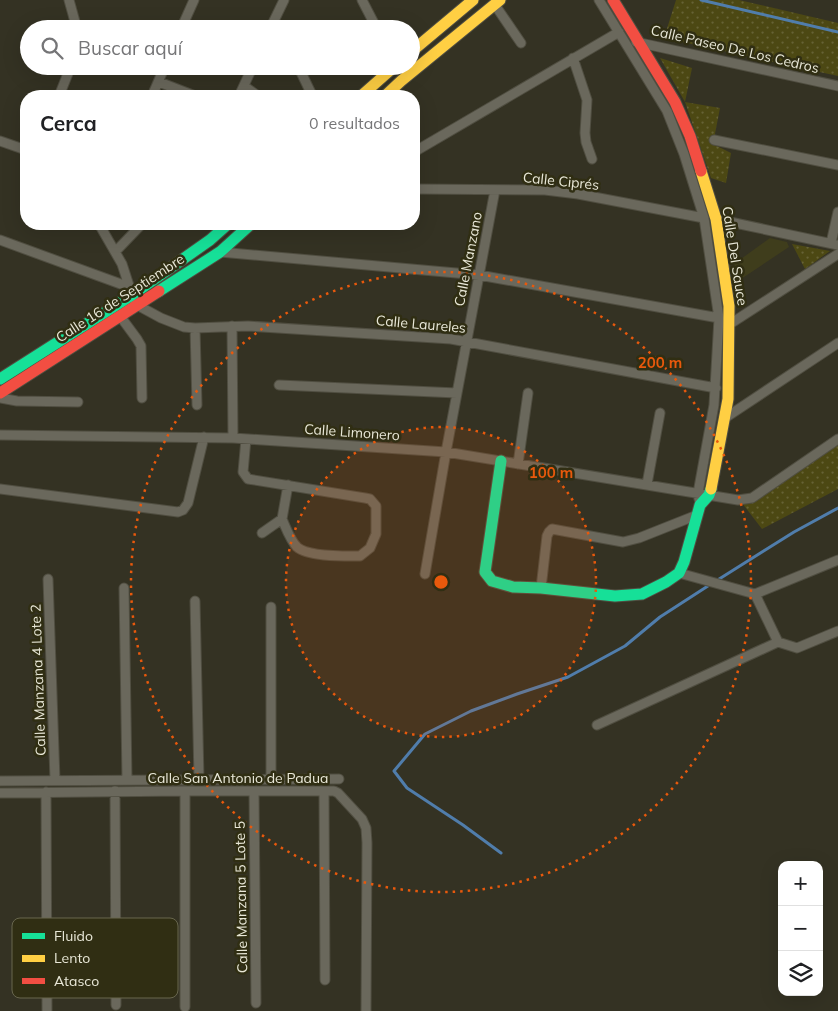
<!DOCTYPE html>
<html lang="es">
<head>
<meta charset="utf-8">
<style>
  :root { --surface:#fff; --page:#f6f6f6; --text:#202124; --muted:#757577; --line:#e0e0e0 }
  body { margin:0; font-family:Mulish,sans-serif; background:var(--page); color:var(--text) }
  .controls { position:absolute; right:15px; bottom:15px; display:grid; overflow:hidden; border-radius:10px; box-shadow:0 5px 20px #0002 }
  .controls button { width:45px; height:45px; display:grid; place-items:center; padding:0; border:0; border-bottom:1px solid var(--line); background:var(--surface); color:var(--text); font:25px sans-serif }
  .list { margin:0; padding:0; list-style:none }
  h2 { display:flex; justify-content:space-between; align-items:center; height:65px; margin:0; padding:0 20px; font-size:21px }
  h2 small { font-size:16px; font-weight:400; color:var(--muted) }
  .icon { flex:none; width:28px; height:28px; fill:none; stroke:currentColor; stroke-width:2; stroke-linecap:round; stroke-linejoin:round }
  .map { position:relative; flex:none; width:838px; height:1011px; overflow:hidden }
  .search { position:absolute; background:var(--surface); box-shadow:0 5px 20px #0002; left:20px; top:20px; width:400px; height:55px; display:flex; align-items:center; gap:12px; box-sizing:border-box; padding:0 18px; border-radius:28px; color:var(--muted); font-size:19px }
  .panel { position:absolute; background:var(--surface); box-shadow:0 5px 20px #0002; left:20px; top:90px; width:400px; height:140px; border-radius:20px }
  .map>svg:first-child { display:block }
  .built { fill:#3f3d1c }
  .green { fill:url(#green-dots) }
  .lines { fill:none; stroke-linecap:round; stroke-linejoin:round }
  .stream { stroke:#507dab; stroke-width:3 }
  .street-casing { stroke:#504e41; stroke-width:11 }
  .fast-casing { stroke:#504e41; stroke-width:13 }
  .slow-casing { stroke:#504e41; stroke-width:13 }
  .jam-casing { stroke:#504e41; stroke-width:13 }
  .street { stroke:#6a685c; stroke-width:9 }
  .fast { stroke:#16e098; stroke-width:11 }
  .slow { stroke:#ffcf43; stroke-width:11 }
  .jam { stroke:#f24e42; stroke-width:11 }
  .ring { fill:none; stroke:#e8590c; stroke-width:2.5; stroke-dasharray:2.5 5 }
  .labels { text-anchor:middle; stroke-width:5; stroke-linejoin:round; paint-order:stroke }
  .street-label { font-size:14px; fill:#e9e8d8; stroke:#302e13 }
  .key { fill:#302e13; stroke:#68664e; stroke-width:1 }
  .key-label { font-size:14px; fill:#e9e8d8 }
  .centre { fill:#e8590c; stroke:#302e13; stroke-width:2.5 }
  .ring-label { font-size:15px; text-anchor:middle; font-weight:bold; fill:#e8590c; stroke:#302e13; stroke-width:5; stroke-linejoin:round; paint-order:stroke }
</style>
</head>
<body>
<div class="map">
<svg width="838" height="1011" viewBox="0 0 838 1011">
  <defs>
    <pattern id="green-dots" width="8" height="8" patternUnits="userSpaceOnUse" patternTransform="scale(1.25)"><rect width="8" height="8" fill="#4c4813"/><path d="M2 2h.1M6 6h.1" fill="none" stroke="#666235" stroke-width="1.8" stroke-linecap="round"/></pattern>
  </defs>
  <rect width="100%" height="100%" fill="#343223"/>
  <!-- built -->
  <path class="built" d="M 770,238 L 787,242 L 789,247 L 738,281 L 734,264 Z"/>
  <!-- green -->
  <path class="green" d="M 676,0 L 739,0 L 838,23 L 838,76 L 664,38 Z
    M 660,58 L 692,68 L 685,102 L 720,108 L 713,144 L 731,153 L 726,183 L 711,178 L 685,102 Z
    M 792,244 L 830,251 L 805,269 Z
    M 838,445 L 838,489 L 762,529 L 742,503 Z"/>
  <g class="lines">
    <!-- stream -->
    <path class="stream" d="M 701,0 L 838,32
      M 716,581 L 794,532 L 838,508
      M 501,853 L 463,825 L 407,788 L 394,771 L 425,734 L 471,711 L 517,694 L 568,677 L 625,646 L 660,617 L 711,584"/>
    <defs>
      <path id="street" d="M 69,0 L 77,29
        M 362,0 L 377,29
        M 599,0 L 667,111 L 684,154 L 704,218 L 719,318 L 714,405 L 698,493 L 699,499
        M 495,5 L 521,43
        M 181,29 L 194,0
        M 270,29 L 284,0
        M 636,42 L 838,86
        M 573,58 L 587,100 L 585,133 L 586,142 L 592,159
        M 298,66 L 311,93
        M 159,82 L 195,96
        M 244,86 L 258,96
        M 59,96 L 71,66
        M 152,96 L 165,66
        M 239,96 L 253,66
        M 714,140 L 838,165
        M 0,141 L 26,150
        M 414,152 L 619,32
        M 414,189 L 545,190 L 578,194 L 704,218
        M 716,219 L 838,245
        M 99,224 L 122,264 L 132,295 L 137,305 L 161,318 L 184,327 L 195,328 L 248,326 L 451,339 L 716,388
        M 0,240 L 129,287
        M 831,243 L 838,212
        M 115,252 L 142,224
        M 220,252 L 479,275 L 719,318
        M 120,316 L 137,339 L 141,346 L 142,398
        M 730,324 L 838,254
        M 232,326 L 233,438
        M 195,328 L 197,405
        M 279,385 L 457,393
        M 0,398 L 17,401 L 78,402
        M 725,418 L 838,343
        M 0,435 L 233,438 L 446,452 L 738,500 L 752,498 L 838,439
        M 246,439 L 243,472 L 248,479 L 365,498 L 370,499 L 376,506 L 376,534 L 370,548 L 360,556 C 344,556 308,557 297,547 C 290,540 286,528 282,519
        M 518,464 L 528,393
        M 647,484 L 660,413
        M 0,489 L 178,512 L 183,510 L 188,503 L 204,437
        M 262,533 L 282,519 L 288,485
        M 679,573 L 755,594
        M 425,574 L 446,452 L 495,190
        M 48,579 L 55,780
        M 124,588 L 127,780
        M 541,588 L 547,536 L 549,532 L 552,529 L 623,542 L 639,538 L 697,515
        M 195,601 L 199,779
        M 271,607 L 271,779
        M 778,642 L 755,594 L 838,560
        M 597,725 L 778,642 L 797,648 L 838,631
        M 0,781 L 339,779
        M 115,791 L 116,1005
        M 185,791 L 185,1007
        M 254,791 L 256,1003
        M 324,791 L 325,980
        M 46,792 L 47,1010
        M 0,793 L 185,791 L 334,791 L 338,793 L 362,819 L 366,828 L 367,843 L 366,1011"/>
      <path id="fast" d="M 159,291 L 220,252 L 251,224
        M 0,379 L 132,295 L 210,240 L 228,224
        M 501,461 L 485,572 L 492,581 L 513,587 L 541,588 L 615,596 L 642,594 L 666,582 L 679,573 L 684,562 L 700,505 L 709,495 L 711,489"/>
      <path id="slow" d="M 411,52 L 473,0
        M 361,96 L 395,66
        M 385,96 L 401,81 L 500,0
        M 701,171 L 716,219 L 729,306 L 728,399 L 711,489"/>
      <path id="jam" d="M 613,0 L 675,102 L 690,136 L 701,171
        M 0,393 L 159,291"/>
    </defs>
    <!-- street casing -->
    <use href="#street" class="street-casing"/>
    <!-- fast casing -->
    <use href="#fast" class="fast-casing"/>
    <!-- slow casing -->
    <use href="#slow" class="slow-casing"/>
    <!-- jam casing -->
    <use href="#jam" class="jam-casing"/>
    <!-- street -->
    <use href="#street" class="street"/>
    <!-- fast -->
    <use href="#fast" class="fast"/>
    <!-- slow -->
    <use href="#slow" class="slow"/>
    <!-- jam -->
    <use href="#jam" class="jam"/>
  </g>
  <!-- distance rings -->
  <circle cx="441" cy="582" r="155" fill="#e8590c" fill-opacity=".12"/>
  <g class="ring">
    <circle cx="441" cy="582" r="155"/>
    <circle cx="441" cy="582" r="310"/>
  </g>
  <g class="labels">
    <!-- street labels -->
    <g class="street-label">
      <text transform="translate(735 49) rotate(13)" y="5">Calle Paseo De Los Cedros</text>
      <text transform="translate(561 181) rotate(6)" y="5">Calle Ciprés</text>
      <text transform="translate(735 256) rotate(81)" y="5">Calle Del Sauce</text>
      <text transform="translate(468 259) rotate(-79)" y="5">Calle Manzano</text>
      <text transform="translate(120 298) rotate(-33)" y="5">Calle 16 de Septiembre</text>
      <text transform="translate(421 324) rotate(5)" y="5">Calle Laureles</text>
      <text transform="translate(352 432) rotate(4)" y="5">Calle Limonero</text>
      <text transform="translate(38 680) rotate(-92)" y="5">Calle Manzana 4 Lote 2</text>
      <text x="238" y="783">Calle San Antonio de Padua</text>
      <text transform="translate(241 897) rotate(-91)" y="5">Calle Manzana 5 Lote 5</text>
    </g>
  </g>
  <!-- legend -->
  <rect x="12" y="918" width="166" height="80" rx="8" class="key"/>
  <rect x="22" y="933" width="23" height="6" fill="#16e098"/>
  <rect x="22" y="955" width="23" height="7" fill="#ffcf43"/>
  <rect x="22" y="978" width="23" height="6" fill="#f24e42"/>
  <g class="key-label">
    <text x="54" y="941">Fluido</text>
    <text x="54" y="963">Lento</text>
    <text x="54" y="986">Atasco</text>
  </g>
  <circle cx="441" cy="582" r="8" class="centre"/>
  <g class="ring-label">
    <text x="660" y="368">200 m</text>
    <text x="551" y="478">100 m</text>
  </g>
</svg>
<div class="controls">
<button>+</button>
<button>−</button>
<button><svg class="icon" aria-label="layers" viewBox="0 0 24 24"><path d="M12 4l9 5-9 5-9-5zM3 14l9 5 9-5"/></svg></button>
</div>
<div class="search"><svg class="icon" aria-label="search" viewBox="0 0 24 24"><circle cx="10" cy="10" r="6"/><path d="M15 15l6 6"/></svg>Buscar aquí</div>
<section class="panel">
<h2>Cerca<small>0 resultados</small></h2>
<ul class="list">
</ul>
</section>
</div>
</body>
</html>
